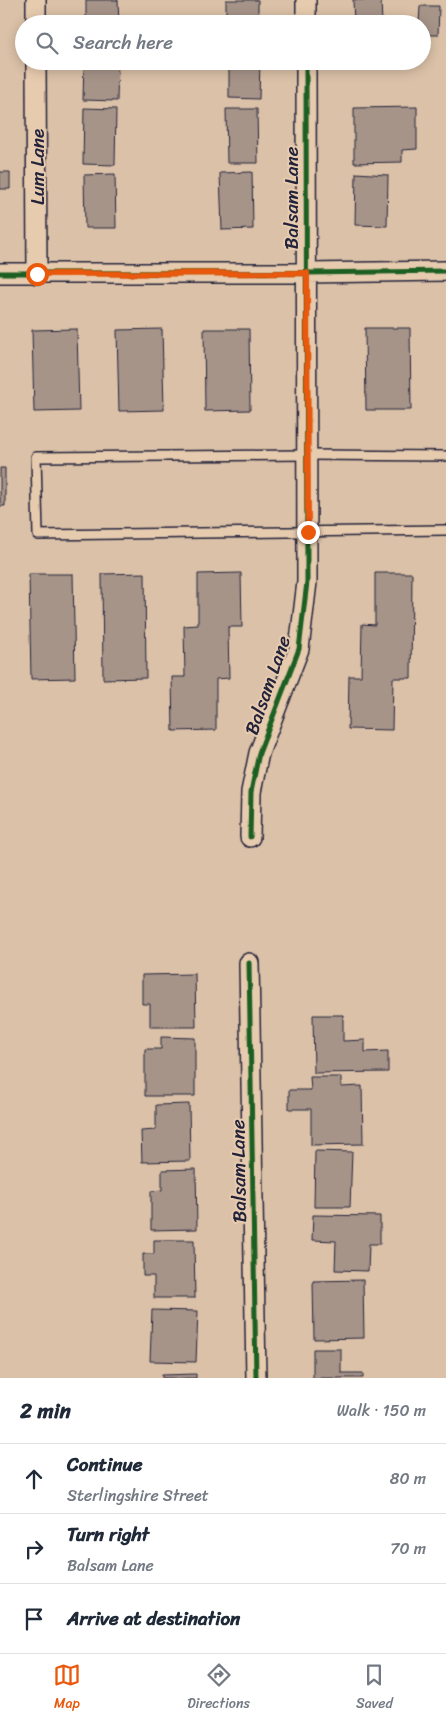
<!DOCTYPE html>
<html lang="en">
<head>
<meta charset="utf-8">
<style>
  :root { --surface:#fff; --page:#f2f2f3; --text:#1f2937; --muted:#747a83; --line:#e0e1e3; --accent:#ea580c }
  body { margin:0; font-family:Sriracha,sans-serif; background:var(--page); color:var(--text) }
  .stop { position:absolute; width:15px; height:15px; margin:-11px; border:4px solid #ea580c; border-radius:50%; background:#fff }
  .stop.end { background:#ea580c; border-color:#fff; box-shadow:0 1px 5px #0008 }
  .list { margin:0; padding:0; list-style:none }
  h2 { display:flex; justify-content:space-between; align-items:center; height:65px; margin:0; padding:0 20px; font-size:21px }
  h2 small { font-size:16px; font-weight:400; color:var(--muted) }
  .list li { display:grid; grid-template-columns:32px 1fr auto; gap:15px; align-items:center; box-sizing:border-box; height:70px; padding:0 20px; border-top:1px solid var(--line) }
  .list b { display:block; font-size:19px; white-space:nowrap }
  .list p { margin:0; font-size:16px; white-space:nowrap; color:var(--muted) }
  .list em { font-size:16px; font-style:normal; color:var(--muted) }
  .icon { flex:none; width:28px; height:28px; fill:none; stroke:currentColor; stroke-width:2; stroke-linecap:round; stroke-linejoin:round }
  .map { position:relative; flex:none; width:446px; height:1378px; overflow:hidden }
  .search { position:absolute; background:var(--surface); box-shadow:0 2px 12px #0003; left:15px; right:15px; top:15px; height:55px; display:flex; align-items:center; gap:12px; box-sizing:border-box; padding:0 18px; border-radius:28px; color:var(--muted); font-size:19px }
  .sheet { height:275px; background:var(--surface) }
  nav { display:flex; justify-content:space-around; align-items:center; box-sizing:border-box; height:70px; border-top:1px solid var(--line); background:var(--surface); font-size:14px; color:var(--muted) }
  nav a { display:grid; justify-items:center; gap:2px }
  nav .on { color:var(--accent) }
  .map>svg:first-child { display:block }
  .building { fill:#a79489; stroke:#22223b }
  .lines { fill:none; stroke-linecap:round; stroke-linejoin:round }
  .lane-casing { stroke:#22223b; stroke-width:12 }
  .street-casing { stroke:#22223b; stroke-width:22 }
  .lane { stroke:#e7cbae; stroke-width:9 }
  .street { stroke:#e7cbae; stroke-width:19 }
  .cycleway-casing { stroke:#e7cbae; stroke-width:8 }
  .cycleway { stroke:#1b5e20; stroke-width:5 }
  .route { stroke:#ea580c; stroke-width:6 }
  .labels { text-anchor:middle; stroke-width:4; stroke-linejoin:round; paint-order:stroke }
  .street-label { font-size:19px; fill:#22223b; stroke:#e7cbae }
</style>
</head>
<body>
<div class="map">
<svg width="446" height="1378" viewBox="0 0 446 1378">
  <rect width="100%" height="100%" fill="#dbc1a7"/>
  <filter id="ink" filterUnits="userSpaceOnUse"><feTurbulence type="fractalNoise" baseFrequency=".02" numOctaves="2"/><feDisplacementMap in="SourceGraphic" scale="10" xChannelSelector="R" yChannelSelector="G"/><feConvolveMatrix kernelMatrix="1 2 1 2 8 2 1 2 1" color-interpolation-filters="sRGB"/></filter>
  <g filter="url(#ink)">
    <!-- building -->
    <path class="building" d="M 86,0 L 118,0 L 119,24 L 86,24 Z
      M 226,0 L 258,0 L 258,24 L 226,24 Z
      M 353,0 L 381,0 L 382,24 L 354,24 Z
      M 420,6 L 439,6 L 438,35 L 422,35 L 422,24 L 419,24 Z
      M 84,61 L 118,61 L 117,101 L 83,100 Z
      M 229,61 L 260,61 L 259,99 L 229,98 Z
      M 417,107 L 417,149 L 402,150 L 402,162 L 354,163 L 354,108 Z
      M 84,108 L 116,109 L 115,165 L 83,164 Z
      M 226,109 L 257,109 L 258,163 L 227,163 Z
      M 0,172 L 10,172 L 10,189 L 0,189 Z
      M 252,172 L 253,229 L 222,230 L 220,173 Z
      M 356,173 L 388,175 L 387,226 L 355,225 Z
      M 115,174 L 116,228 L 85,228 L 84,175 Z
      M 365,328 L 410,328 L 411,410 L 366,410 Z
      M 77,329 L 79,411 L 34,412 L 32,330 Z
      M 162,329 L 164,410 L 119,411 L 117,330 Z
      M 204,329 L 249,329 L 250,410 L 205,411 Z
      M 0,468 L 5,468 L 5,506 L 0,506 Z
      M 145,573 L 146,678 L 103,679 L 102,574 Z
      M 241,573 L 242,627 L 228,627 L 229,678 L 216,679 L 216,730 L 173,731 L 172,677 L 185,677 L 184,626 L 198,625 L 198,574 Z
      M 375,573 L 412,573 L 411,678 L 393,678 L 392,730 L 348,729 L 349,676 L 361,676 L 362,624 L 375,625 Z
      M 29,574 L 73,574 L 75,678 L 31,679 Z
      M 195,974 L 196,1027 L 150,1027 L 150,1004 L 142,1004 L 142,975 Z
      M 313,1015 L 343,1015 L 343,1041 L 365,1040 L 365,1052 L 388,1051 L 388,1072 L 314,1073 Z
      M 161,1037 L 195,1038 L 195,1096 L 145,1096 L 145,1049 L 161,1049 Z
      M 310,1077 L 341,1077 L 341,1087 L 362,1086 L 363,1144 L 311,1145 L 311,1109 L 289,1109 L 289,1090 L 311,1090 Z
      M 189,1104 L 190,1161 L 142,1162 L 141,1131 L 156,1130 L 156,1105 Z
      M 315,1151 L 352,1152 L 350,1207 L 314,1207 Z
      M 196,1169 L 197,1229 L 151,1230 L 151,1191 L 162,1190 L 162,1170 Z
      M 313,1215 L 380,1216 L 380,1244 L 369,1244 L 368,1271 L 335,1270 L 336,1241 L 312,1240 Z
      M 154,1240 L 194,1240 L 195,1298 L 154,1298 L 154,1276 L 143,1276 L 143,1254 L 154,1254 Z
      M 363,1280 L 364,1338 L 314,1339 L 313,1281 Z
      M 152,1310 L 198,1311 L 196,1362 L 150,1361 Z
      M 313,1349 L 341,1349 L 341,1373 L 363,1373 L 363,1378 L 313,1378 Z
      M 196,1374 L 196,1378 L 162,1378 L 162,1375 Z"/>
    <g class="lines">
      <defs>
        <path id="lane" d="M 446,456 L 308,455 L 36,457 L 38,535 L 446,530"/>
        <path id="street" d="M 36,0 L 36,24
          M 306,0 L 306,24
          M 36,61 L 37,274
          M 0,273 L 307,273 L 446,271
          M 250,837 L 251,792 L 259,753 L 299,649 L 307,582 L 306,61
          M 249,963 L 256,1378"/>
      </defs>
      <!-- lane casing -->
      <use href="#lane" class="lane-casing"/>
      <!-- street casing -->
      <use href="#street" class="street-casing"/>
      <!-- lane -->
      <use href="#lane" class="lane"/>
      <!-- street -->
      <use href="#street" class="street"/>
      <defs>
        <path id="cycleway" d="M 0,273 L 307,273 L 446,271
          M 250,837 L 251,792 L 259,753 L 299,649 L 307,582 L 306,61
          M 249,963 L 256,1378"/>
      </defs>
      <!-- cycleway casing -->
      <use href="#cycleway" class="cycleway-casing"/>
      <!-- cycleway -->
      <use href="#cycleway" class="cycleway"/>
    </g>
  </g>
  <g class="lines" filter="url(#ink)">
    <!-- route -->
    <path class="route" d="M 37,274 L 307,273 L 308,532"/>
  </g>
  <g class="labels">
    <!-- street labels -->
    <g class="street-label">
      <text transform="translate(37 167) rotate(-90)" y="7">Lum Lane</text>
      <text transform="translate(291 198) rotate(-90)" y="7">Balsam Lane</text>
      <text transform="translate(267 685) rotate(-71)" y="7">Balsam Lane</text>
      <text transform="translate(238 1171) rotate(-91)" y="7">Balsam Lane</text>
    </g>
  </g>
</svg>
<div class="stop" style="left:37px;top:274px"></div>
<div class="stop end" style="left:308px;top:532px"></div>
<div class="search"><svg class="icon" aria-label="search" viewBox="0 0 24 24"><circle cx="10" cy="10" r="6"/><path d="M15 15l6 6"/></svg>Search here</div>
</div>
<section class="sheet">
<h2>2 min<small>Walk · 150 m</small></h2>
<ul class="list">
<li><svg class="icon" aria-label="ahead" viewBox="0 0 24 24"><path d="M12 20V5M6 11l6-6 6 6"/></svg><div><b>Continue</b><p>Sterlingshire Street</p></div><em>80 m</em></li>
<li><svg class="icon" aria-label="right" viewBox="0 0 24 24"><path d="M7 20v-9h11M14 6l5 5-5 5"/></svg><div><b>Turn right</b><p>Balsam Lane</p></div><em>70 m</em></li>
<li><svg class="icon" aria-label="arrive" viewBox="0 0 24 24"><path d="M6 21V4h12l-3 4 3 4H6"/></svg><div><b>Arrive at destination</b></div></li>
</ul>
</section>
<nav>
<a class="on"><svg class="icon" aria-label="map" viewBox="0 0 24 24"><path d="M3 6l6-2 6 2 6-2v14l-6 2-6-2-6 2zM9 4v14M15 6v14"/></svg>Map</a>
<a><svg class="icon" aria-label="directions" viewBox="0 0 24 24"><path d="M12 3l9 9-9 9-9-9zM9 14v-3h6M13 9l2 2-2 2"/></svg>Directions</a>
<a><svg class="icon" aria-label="saved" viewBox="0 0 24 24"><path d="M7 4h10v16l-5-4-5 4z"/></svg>Saved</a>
</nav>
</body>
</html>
